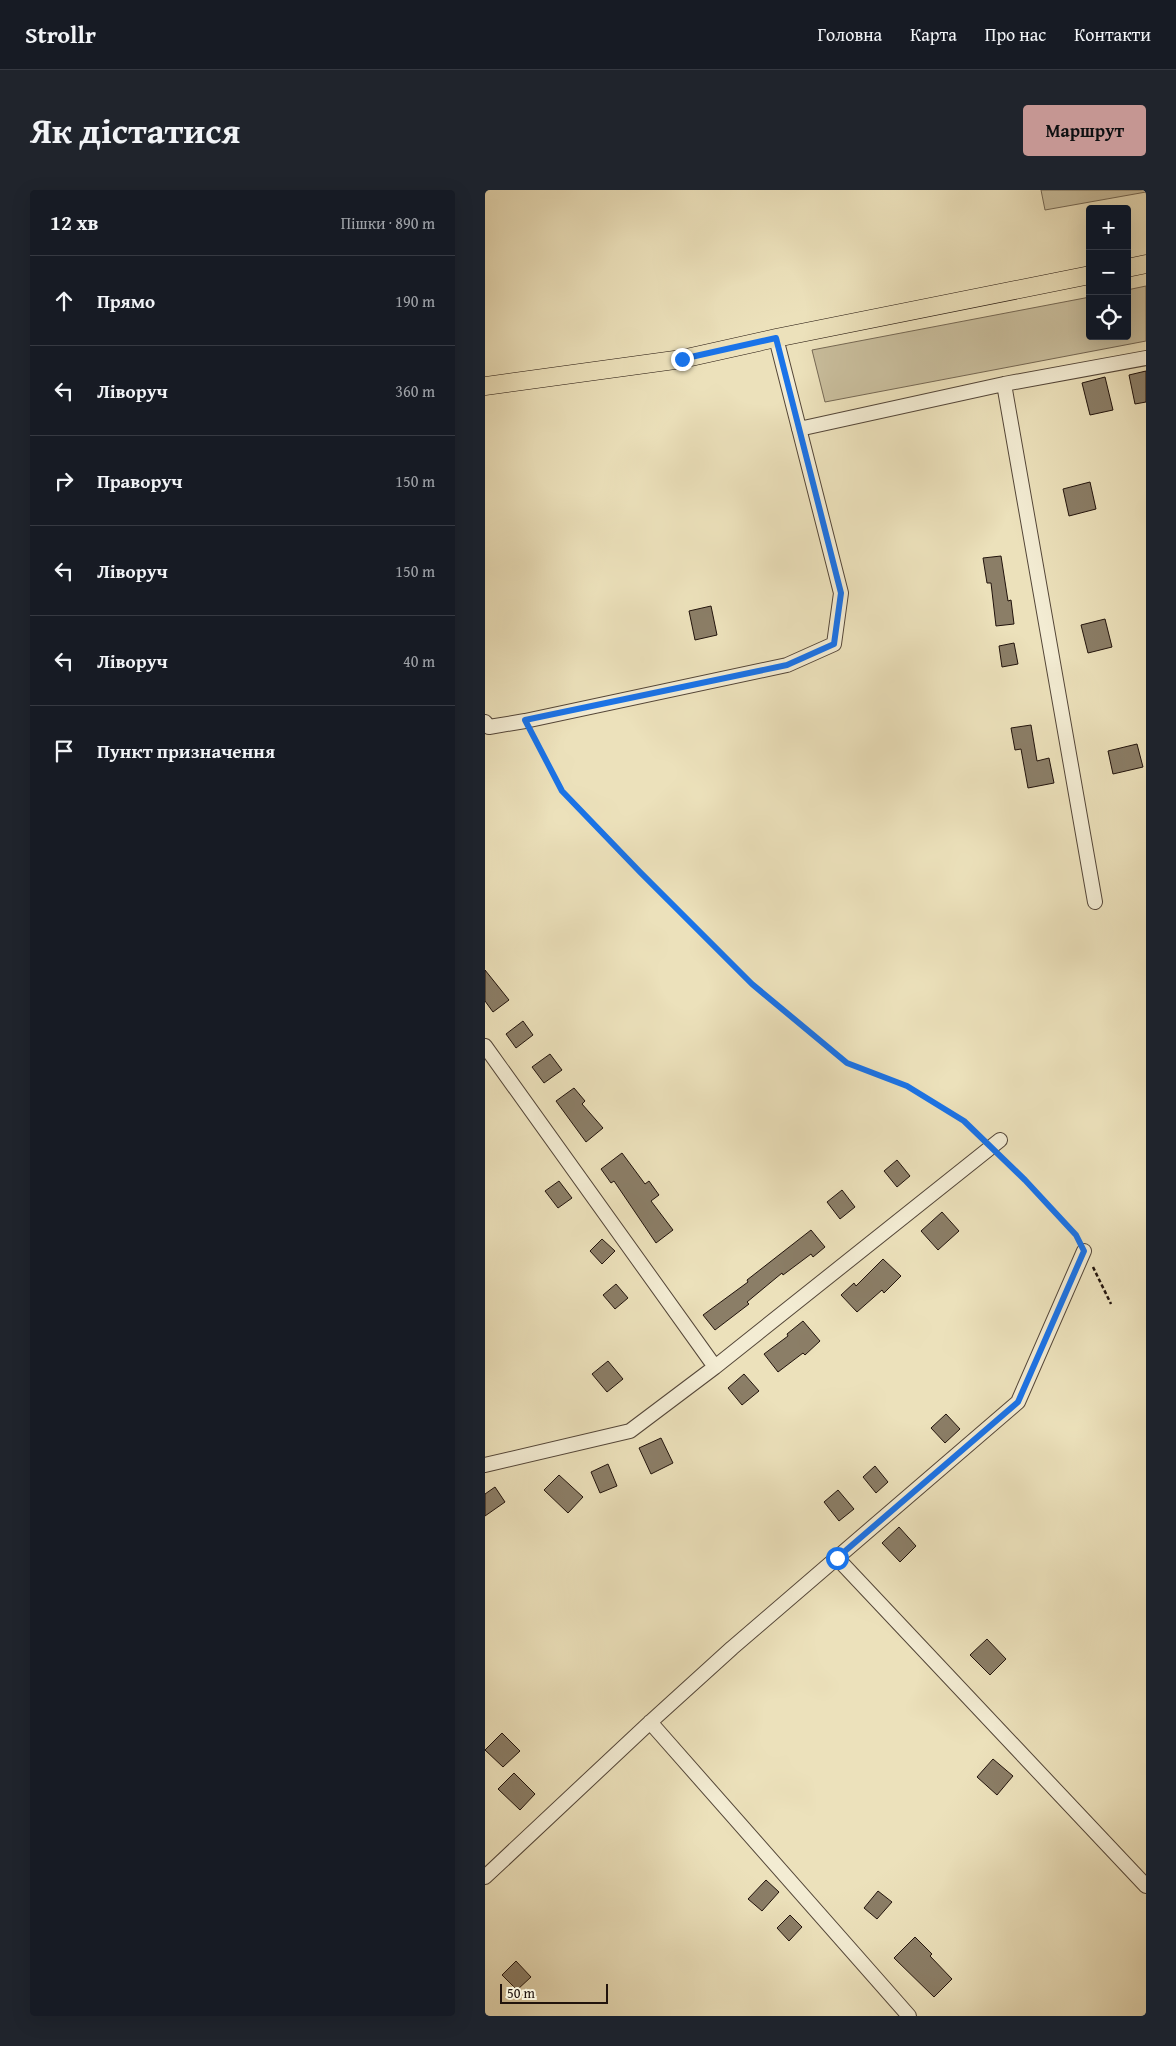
<!DOCTYPE html>
<html lang="uk">
<head>
<meta charset="utf-8">
<style>
  :root { --surface:#171b24; --page:#20242c; --text:#f1f3f6; --muted:#9ea1a6; --line:#363941; --accent:#c59692 }
  body { margin:0; font-family:"Gentium Book Plus",serif; background:var(--page); color:var(--text) }
  .controls { position:absolute; right:15px; top:15px; display:grid; overflow:hidden; border-radius:5px; box-shadow:0 5px 20px #0002 }
  .controls button { width:45px; height:45px; display:grid; place-items:center; padding:0; border:0; border-bottom:1px solid var(--line); background:var(--surface); color:var(--text); font:25px sans-serif }
  .scale { position:absolute; left:15px; bottom:12px; width:108px; box-sizing:border-box; padding-left:5px; border:2px solid #21130c; border-top:0; font-size:14px; line-height:18px; white-space:nowrap; color:#21130c; -webkit-text-stroke:4px #f3ecd3; paint-order:stroke }
  .stop { position:absolute; width:15px; height:15px; margin:-11px; border:4px solid #1a73e8; border-radius:50%; background:#fff }
  .stop.end { background:#1a73e8; border-color:#fff; box-shadow:0 1px 5px #0008 }
  .list { margin:0; padding:0; list-style:none }
  h2 { display:flex; justify-content:space-between; align-items:center; height:65px; margin:0; padding:0 20px; font-size:21px }
  h2 small { font-size:16px; font-weight:400; color:var(--muted) }
  .list li { display:grid; grid-template-columns:32px 1fr auto; gap:15px; align-items:center; box-sizing:border-box; height:90px; padding:0 20px; border-top:1px solid var(--line) }
  .list b { display:block; font-size:19px; white-space:nowrap }
  .list em { font-size:16px; font-style:normal; color:var(--muted) }
  .icon { flex:none; width:28px; height:28px; fill:none; stroke:currentColor; stroke-width:2; stroke-linecap:round; stroke-linejoin:round }
  .map { position:relative; flex:none; width:661px; height:1826px; overflow:hidden; border-radius:5px }
  header { display:flex; align-items:center; gap:30px; box-sizing:border-box; height:70px; padding:0 25px; background:var(--surface); border-bottom:1px solid var(--line) }
  header strong { font-size:24px }
  nav { display:flex; gap:28px; margin-inline-start:auto; font-size:18px }
  .intro { display:flex; align-items:center; justify-content:space-between; box-sizing:border-box; height:120px; padding:0 30px }
  h1 { margin:0; font-size:35px }
  .button { padding:12px 22px; border-radius:5px; background:var(--accent); color:#111; font-size:18px; font-weight:700 }
  main { display:flex; gap:30px; padding:0 30px }
  aside { flex:1; background:var(--surface); border-radius:5px; box-shadow:0 5px 20px #0002 }
  .map>svg:first-child { display:block }
  .green { fill:#c9be9d; stroke:#756854 }
  .building { fill:#8b7e67; stroke:#21130c }
  .lines { fill:none; stroke-linecap:round; stroke-linejoin:round }
  .minor-casing { stroke:#544638; stroke-width:16 }
  .major-casing { stroke:#21130c; stroke-width:19 }
  .path { stroke:#21130c; stroke-width:2.5; stroke-dasharray:4 2.5; stroke-linecap:butt }
  .minor { stroke:#f3ecd3; stroke-width:14 }
  .major { stroke:#ece1bb; stroke-width:18 }
  .route { stroke:#1a73e8; stroke-width:6 }
</style>
</head>
<body>
<header>
<strong>Strollr</strong>
<nav><a>Головна</a><a>Карта</a><a>Про нас</a><a>Контакти</a></nav>
</header>
<div class="intro"><h1>Як дістатися</h1><a class="button">Маршрут</a></div>
<main>
<aside>
<h2>12 хв<small>Пішки · 890 m</small></h2>
<ul class="list">
<li><svg class="icon" aria-label="ahead" viewBox="0 0 24 24"><path d="M12 20V5M6 11l6-6 6 6"/></svg><div><b>Прямо</b></div><em>190 m</em></li>
<li><svg class="icon" aria-label="left" viewBox="0 0 24 24"><path d="M17 20v-9H6M10 6l-5 5 5 5"/></svg><div><b>Ліворуч</b></div><em>360 m</em></li>
<li><svg class="icon" aria-label="right" viewBox="0 0 24 24"><path d="M7 20v-9h11M14 6l5 5-5 5"/></svg><div><b>Праворуч</b></div><em>150 m</em></li>
<li><svg class="icon" aria-label="left" viewBox="0 0 24 24"><path d="M17 20v-9H6M10 6l-5 5 5 5"/></svg><div><b>Ліворуч</b></div><em>150 m</em></li>
<li><svg class="icon" aria-label="left" viewBox="0 0 24 24"><path d="M17 20v-9H6M10 6l-5 5 5 5"/></svg><div><b>Ліворуч</b></div><em>40 m</em></li>
<li><svg class="icon" aria-label="arrive" viewBox="0 0 24 24"><path d="M6 21V4h12l-3 4 3 4H6"/></svg><div><b>Пункт призначення</b></div></li>
</ul>
</aside>
<div class="map">
<svg width="661" height="1826" viewBox="0 0 661 1826">
  <rect width="100%" height="100%" fill="#ece1bb"/>
  <filter id="stains"><feTurbulence type="fractalNoise" baseFrequency=".004" numOctaves="4"/><feColorMatrix values="0 0 0 0 .2 0 0 0 0 .09 0 0 0 0 .02 0 0 0 .5 -.17"/></filter>
  <radialGradient id="worn" r=".72"><stop offset=".6" stop-color="#630" stop-opacity="0"/><stop offset="1" stop-color="#630" stop-opacity=".3"/></radialGradient>
  <!-- green -->
  <path class="green" d="M 556,0 L 661,0 L 661,2 L 560,20 Z
    M 661,96 L 661,151 L 340,212 L 327,160 L 605,107 L 605,146 L 642,146 L 642,100 Z"/>
  <!-- building -->
  <path class="building" d="M 661,181 L 661,212 L 650,214 L 644,185 Z
    M 620,187 L 628,220 L 605,225 L 597,193 Z
    M 605,292 L 611,319 L 584,326 L 578,299 Z
    M 516,366 L 523,411 L 526,410 L 529,434 L 511,436 L 506,393 L 502,393 L 498,368 Z
    M 226,416 L 232,445 L 210,450 L 204,421 Z
    M 620,429 L 627,457 L 603,463 L 596,435 Z
    M 529,453 L 533,474 L 517,477 L 514,456 Z
    M 546,535 L 552,571 L 564,568 L 569,593 L 543,598 L 536,559 L 530,560 L 526,538 Z
    M 652,554 L 658,577 L 628,584 L 623,561 Z
    M 0,780 L 24,810 L 8,822 L 0,811 Z
    M 38,831 L 48,845 L 31,858 L 21,844 Z
    M 65,864 L 77,880 L 59,893 L 47,877 Z
    M 89,898 L 100,911 L 97,914 L 118,938 L 101,952 L 71,911 Z
    M 137,963 L 160,994 L 164,991 L 174,1005 L 166,1011 L 188,1040 L 171,1053 L 129,991 L 126,993 L 116,979 Z
    M 412,970 L 425,986 L 412,997 L 399,981 Z
    M 74,991 L 87,1008 L 73,1018 L 60,1001 Z
    M 357,1000 L 370,1017 L 355,1029 L 342,1012 Z
    M 457,1022 L 474,1041 L 453,1060 L 436,1041 Z
    M 326,1040 L 340,1057 L 328,1067 L 326,1064 L 298,1085 L 297,1083 L 262,1112 L 264,1114 L 230,1140 L 218,1125 L 263,1092 L 262,1090 Z
    M 117,1049 L 130,1061 L 117,1074 L 105,1061 Z
    M 398,1069 L 416,1086 L 399,1103 L 397,1100 L 372,1122 L 356,1105 L 369,1093 L 371,1096 Z
    M 131,1094 L 143,1108 L 130,1119 L 118,1105 Z
    M 318,1131 L 335,1151 L 320,1165 L 318,1163 L 293,1182 L 279,1164 L 303,1146 L 302,1144 Z
    M 123,1171 L 138,1189 L 122,1202 L 107,1184 Z
    M 259,1184 L 274,1201 L 257,1215 L 243,1198 Z
    M 461,1224 L 475,1239 L 460,1253 L 446,1238 Z
    M 176,1248 L 188,1273 L 166,1284 L 154,1258 Z
    M 123,1274 L 132,1296 L 115,1303 L 106,1282 Z
    M 390,1276 L 403,1292 L 391,1303 L 378,1287 Z
    M 74,1285 L 98,1307 L 83,1323 L 59,1300 Z
    M 10,1297 L 20,1312 L 0,1326 L 0,1304 Z
    M 353,1300 L 369,1319 L 354,1331 L 339,1312 Z
    M 414,1337 L 431,1356 L 415,1372 L 397,1353 Z
    M 502,1449 L 521,1469 L 505,1485 L 485,1465 Z
    M 17,1543 L 35,1561 L 18,1577 L 0,1560 Z
    M 508,1569 L 528,1586 L 512,1605 L 492,1587 Z
    M 29,1583 L 50,1604 L 35,1620 L 13,1599 Z
    M 281,1690 L 294,1702 L 277,1721 L 263,1709 Z
    M 393,1701 L 407,1712 L 392,1729 L 379,1718 Z
    M 305,1725 L 317,1737 L 304,1751 L 292,1738 Z
    M 430,1747 L 447,1764 L 445,1766 L 467,1789 L 449,1807 L 409,1768 Z
    M 31,1771 L 46,1787 L 32,1800 L 17,1785 Z"/>
  <g class="lines">
    <defs>
      <path id="minor" d="M 519,194 L 610,712
        M 314,239 L 519,194 L 661,168
        M 0,532 L 4,537 L 40,531 L 302,475 L 349,454 L 356,403 L 291,148
        M 0,856 L 230,1177
        M 0,1275 L 145,1241 L 230,1177 L 515,950
        M 352,1368 L 661,1696
        M 165,1532 L 424,1826
        M 0,1687 L 161,1536 L 247,1458 L 533,1212 L 599,1061"/>
      <path id="major" d="M 642,78 L 661,74
        M 0,196 L 197,169 L 291,148 L 605,85"/>
    </defs>
    <!-- minor casing -->
    <use href="#minor" class="minor-casing"/>
    <!-- major casing -->
    <use href="#major" class="major-casing"/>
    <!-- path -->
    <path class="path" d="M 46,543 L 77,601 L 155,682 L 267,794 L 362,873 L 422,896 L 479,931 L 495,948
      M 515,967 L 540,990 L 594,1050
      M 608,1077 L 626,1114"/>
    <!-- minor -->
    <use href="#minor" class="minor"/>
    <!-- major -->
    <use href="#major" class="major"/>
  </g>
  <g class="lines">
    <!-- route -->
    <path class="route" d="M 197,169 L 291,148 L 356,403 L 349,454 L 302,475 L 40,530 L 77,601 L 155,682 L 267,794 L 362,873 L 422,896 L 479,931 L 540,990 L 591,1045 L 599,1061 L 533,1212 L 352,1368"/>
  </g>
  <rect width="100%" height="100%" filter="url(#stains)"/>
  <rect width="100%" height="100%" fill="url(#worn)"/>
</svg>
<div class="controls">
<button>+</button>
<button>−</button>
<button><svg class="icon" aria-label="locate" viewBox="0 0 24 24"><circle cx="12" cy="12" r="6"/><path d="M12 2v4M12 18v4M2 12h4M18 12h4"/></svg></button>
</div>
<div class="scale">50 m</div>
<div class="stop" style="left:352px;top:1368px"></div>
<div class="stop end" style="left:197px;top:169px"></div>
</div>
</main>
</body>
</html>
